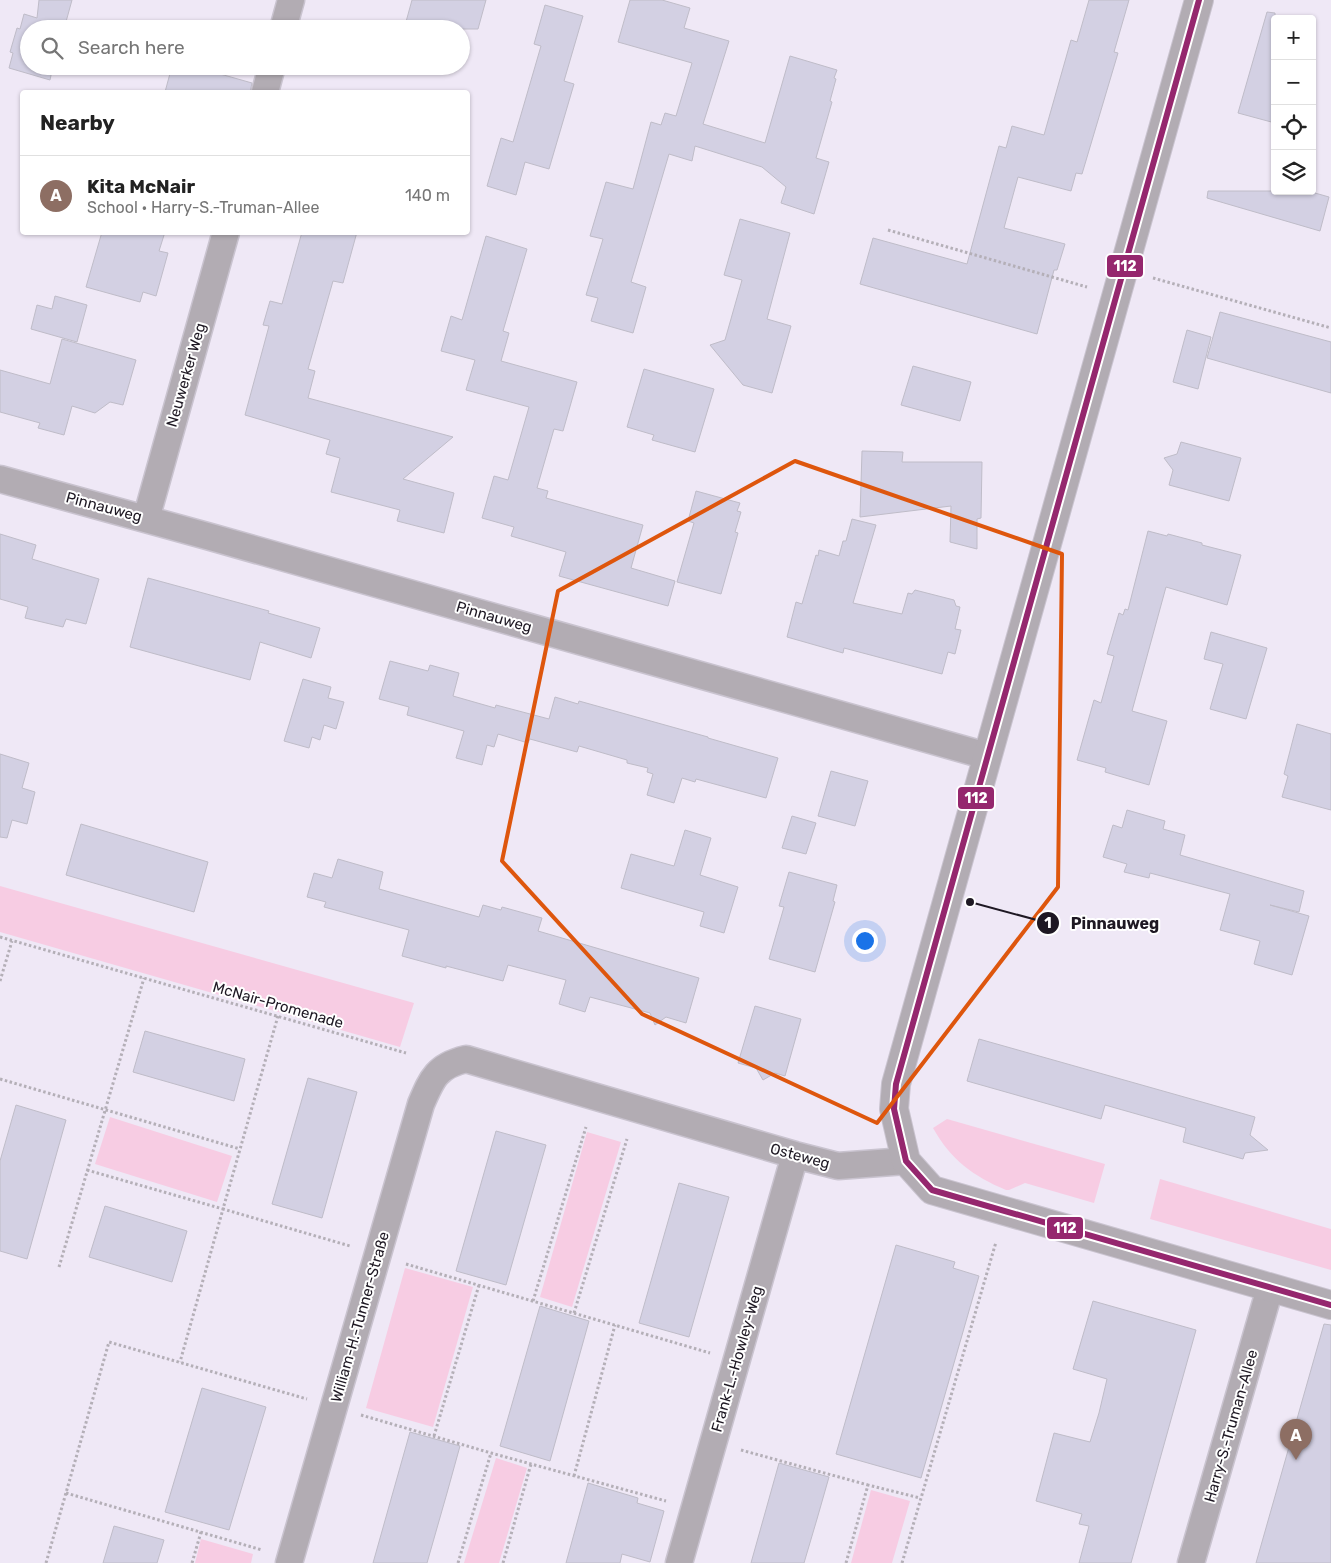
<!DOCTYPE html>
<html lang="en">
<head>
<meta charset="utf-8">
<style>
  :root { --surface:#fff; --page:#f6f6f6; --text:#222; --muted:#767676; --line:#e0e0e0; --accent:#67616d }
  body { margin:0; font-family:Rubik,sans-serif; background:var(--page); color:var(--text) }
  .controls { position:absolute; right:15px; top:15px; display:grid; overflow:hidden; border-radius:5px; box-shadow:0 1px 4px #0004 }
  .controls button { width:45px; height:45px; display:grid; place-items:center; padding:0; border:0; border-bottom:1px solid var(--line); background:var(--surface); color:var(--text); font:25px sans-serif }
  .you { position:absolute; left:864px; top:940px; width:18px; height:18px; margin:-12px; border:4px solid #fff; border-radius:50%; background:#1a73e8; box-shadow:0 0 0 8px #1a73e833 }
  .badge { display:grid; place-items:center; width:32px; height:32px; border-radius:50%; background:var(--accent); color:#fff; font-size:16px; font-weight:700 }
  .pin { position:absolute; translate:-50% -41px; filter:drop-shadow(0 1px 2px #0008) }
  .pin::after { content:''; position:absolute; top:26px; width:18px; height:15px; background:inherit; clip-path:polygon(0 0,100% 0,50% 100%) }
  .list { margin:0; padding:0; list-style:none }
  h2 { display:flex; justify-content:space-between; align-items:center; height:65px; margin:0; padding:0 20px; font-size:21px }
  h2 small { font-size:16px; font-weight:400; color:var(--muted) }
  .list li { display:grid; grid-template-columns:32px 1fr auto; gap:15px; align-items:center; box-sizing:border-box; height:80px; padding:0 20px; border-top:1px solid var(--line) }
  .list b { display:block; font-size:19px; white-space:nowrap }
  .list p { margin:0; font-size:16px; white-space:nowrap; color:var(--muted) }
  .list em { font-size:16px; font-style:normal; color:var(--muted) }
  .icon { flex:none; width:28px; height:28px; fill:none; stroke:currentColor; stroke-width:2; stroke-linecap:round; stroke-linejoin:round }
  .map { position:relative; flex:none; width:1331px; height:1563px; overflow:hidden }
  .search { position:absolute; background:var(--surface); box-shadow:0 1px 4px #0004; left:20px; top:20px; width:450px; height:55px; display:flex; align-items:center; gap:12px; box-sizing:border-box; padding:0 18px; border-radius:28px; color:var(--muted); font-size:19px }
  .panel { position:absolute; background:var(--surface); box-shadow:0 1px 4px #0004; left:20px; top:90px; width:450px; height:145px; border-radius:5px }
  .map>svg:first-child { display:block }
  .green { fill:#f7cce3 }
  .building { fill:#d3d0e3; stroke:#bfbcc8 }
  .lines { fill:none; stroke-linecap:round; stroke-linejoin:round }
  .minor-casing { stroke:#c9c3cf; stroke-width:29 }
  .tertiary-casing { stroke:#c9c3cf; stroke-width:30 }
  .path { stroke:#b4afb7; stroke-width:3; stroke-dasharray:2.5 2.5; stroke-linecap:butt }
  .minor { stroke:#b2acb3; stroke-width:26 }
  .tertiary { stroke:#b2acb3; stroke-width:28 }
  .bus-1-casing { stroke:#fff; stroke-width:10 }
  .bus-1 { stroke:#95276e; stroke-width:6 }
  .marked { fill:none; stroke:#de560d; stroke-width:4; stroke-linejoin:round }
  .labels { text-anchor:middle; stroke-width:4; stroke-linejoin:round; paint-order:stroke }
  .street-label { font-size:15px; fill:#1e1823; stroke:#fff }
  .leader { fill:none; stroke:#1e1823; stroke-width:2 }
  .callout-dot { fill:#1e1823; stroke:#fff; stroke-width:2 }
  .mark-label { font-size:15px; text-anchor:middle; font-weight:bold; fill:#fff }
  .callout-label { font-size:16px; text-anchor:middle; font-weight:bold; fill:#1e1823; stroke:#fff; stroke-width:4; stroke-linejoin:round; paint-order:stroke }
  .line-badge { stroke:#fff; stroke-width:2 }
  .badge-label { font-size:14px; text-anchor:middle; font-weight:bold; fill:#fff }
</style>
</head>
<body>
<div class="map">
<svg width="1331" height="1563" viewBox="0 0 1331 1563">
  <rect width="100%" height="100%" fill="#efe8f6"/>
  <!-- green -->
  <path class="green" d="M 0,886 L 414,1003 L 400,1047 L 0,932 Z
    M 110,1117 L 232,1156 L 217,1202 L 95,1164 Z
    M 947,1119 L 1105,1164 L 1094,1203 L 1025,1183 L 1009,1190 L 1006,1190 C 973,1176 951,1160 933,1128 Z
    M 587,1132 L 621,1142 L 572,1307 L 540,1297 Z
    M 1160,1179 L 1331,1229 L 1331,1270 L 1150,1219 Z
    M 405,1268 L 473,1287 L 433,1427 L 366,1408 Z
    M 496,1458 L 527,1468 L 499,1563 L 464,1563 Z
    M 871,1490 L 910,1501 L 892,1563 L 851,1563 Z
    M 201,1539 L 253,1554 L 251,1563 L 195,1563 Z"/>
  <!-- building -->
  <path class="building" d="M 39,0 L 72,0 L 64,29 L 29,29 L 29,66 L 53,66 L 50,80 L 9,68 L 13,53 L 10,52 L 17,28 L 20,29 L 24,14 L 37,18 Z
    M 412,0 L 486,0 L 478,29 L 404,29 Z
    M 630,0 L 662,0 L 690,8 L 684,28 L 729,41 L 703,124 L 765,143 L 790,56 L 837,70 L 834,78 L 836,79 L 830,101 L 832,102 L 816,158 L 829,162 L 814,214 L 781,203 L 786,187 L 762,167 L 695,146 L 692,161 L 669,154 L 631,282 L 646,287 L 633,333 L 591,321 L 598,298 L 586,295 L 603,239 L 590,236 L 606,182 L 633,189 L 651,122 L 661,125 L 665,113 L 676,116 L 692,63 L 618,42 Z
    M 1089,0 L 1129,0 L 1114,52 L 1118,53 L 1082,174 L 1076,173 L 1071,191 L 1018,177 L 1004,228 L 1065,244 L 1057,270 L 1054,270 L 1037,334 L 860,284 L 873,238 L 967,264 L 999,146 L 1006,148 L 1012,126 L 1044,135 L 1071,40 L 1077,42 Z
    M 545,5 L 583,16 L 564,81 L 574,84 L 549,169 L 525,162 L 516,195 L 487,186 L 501,138 L 513,142 L 541,46 L 534,44 Z
    M 1267,12 L 1275,13 L 1275,123 L 1238,113 Z
    M 172,66 L 192,66 L 252,83 L 250,92 L 165,92 Z
    M 1208,191 L 1308,191 L 1329,197 L 1320,231 L 1207,198 Z
    M 740,219 L 790,233 L 767,319 L 791,326 L 772,393 L 743,385 L 710,345 L 725,340 L 742,280 L 724,275 Z
    M 102,232 L 165,232 L 159,251 L 168,253 L 156,296 L 143,292 L 140,302 L 86,287 Z
    M 302,232 L 357,232 L 343,283 L 333,281 L 308,369 L 315,371 L 308,398 L 453,437 L 403,479 L 454,493 L 444,533 L 397,521 L 400,510 L 331,492 L 340,458 L 326,454 L 330,440 L 245,415 L 269,326 L 263,325 L 270,301 L 282,304 Z
    M 486,236 L 527,249 L 503,331 L 509,333 L 501,361 L 577,382 L 563,431 L 554,429 L 537,488 L 548,491 L 546,498 L 643,525 L 631,568 L 675,581 L 668,606 L 559,576 L 566,552 L 511,536 L 514,527 L 482,518 L 494,476 L 508,480 L 529,407 L 466,390 L 475,360 L 441,351 L 451,316 L 462,320 Z
    M 55,296 L 87,305 L 77,342 L 31,329 L 37,305 L 52,309 Z
    M 1220,312 L 1331,342 L 1331,393 L 1207,358 Z
    M 1187,330 L 1211,337 L 1198,389 L 1173,382 Z
    M 62,339 L 136,360 L 123,405 L 110,402 L 95,413 L 72,406 L 64,435 L 38,428 L 40,423 L 0,412 L 0,370 L 50,384 Z
    M 913,366 L 971,382 L 960,421 L 901,405 Z
    M 644,369 L 714,389 L 695,452 L 652,440 L 654,435 L 627,427 Z
    M 1181,442 L 1241,458 L 1229,501 L 1169,485 L 1173,470 L 1164,458 L 1177,454 Z
    M 862,451 L 903,452 L 902,462 L 982,462 L 981,518 L 977,519 L 977,549 L 950,542 L 951,506 L 860,517 Z
    M 696,491 L 740,503 L 737,511 L 741,512 L 735,532 L 738,533 L 721,594 L 677,582 L 694,523 L 688,521 Z
    M 852,519 L 876,525 L 853,603 L 902,614 L 908,593 L 912,594 L 915,590 L 954,600 L 956,606 L 960,607 L 955,629 L 961,630 L 955,654 L 948,652 L 942,674 L 844,648 L 843,653 L 787,637 L 796,602 L 802,604 L 816,555 L 818,556 L 819,550 L 839,556 L 843,541 L 846,541 Z
    M 1148,531 L 1167,536 L 1168,534 L 1202,543 L 1202,545 L 1241,555 L 1227,605 L 1166,587 L 1132,711 L 1167,721 L 1149,785 L 1105,772 L 1106,768 L 1077,760 L 1094,700 L 1101,703 L 1114,656 L 1107,654 L 1119,613 L 1123,615 L 1125,609 L 1128,610 Z
    M 0,534 L 36,545 L 32,559 L 99,579 L 86,624 L 66,619 L 63,627 L 25,618 L 28,607 L 0,599 Z
    M 148,578 L 269,611 L 268,613 L 320,628 L 311,658 L 260,642 L 250,680 L 130,647 Z
    M 1211,632 L 1267,648 L 1246,719 L 1210,709 L 1223,664 L 1204,659 Z
    M 390,661 L 428,671 L 430,665 L 459,673 L 453,696 L 495,708 L 496,705 L 549,719 L 555,697 L 578,704 L 579,701 L 708,737 L 708,738 L 778,758 L 766,798 L 696,779 L 695,782 L 682,778 L 674,803 L 647,795 L 653,774 L 647,772 L 648,768 L 627,763 L 627,760 L 579,746 L 577,752 L 530,739 L 528,743 L 498,734 L 494,747 L 487,745 L 482,765 L 456,758 L 464,731 L 407,715 L 409,707 L 379,699 Z
    M 303,679 L 331,687 L 328,698 L 344,702 L 336,729 L 324,725 L 320,740 L 312,737 L 309,748 L 284,741 Z
    M 1297,724 L 1331,734 L 1331,810 L 1282,797 L 1288,776 L 1284,774 Z
    M 0,754 L 29,763 L 22,788 L 35,792 L 27,824 L 12,820 L 7,838 L 0,837 Z
    M 831,771 L 868,781 L 855,826 L 818,816 Z
    M 1127,810 L 1165,821 L 1163,829 L 1185,835 L 1180,855 L 1304,891 L 1299,912 L 1270,905 L 1309,916 L 1292,975 L 1254,964 L 1260,941 L 1220,930 L 1230,894 L 1150,873 L 1149,878 L 1124,872 L 1127,864 L 1103,857 L 1113,825 L 1122,828 Z
    M 792,816 L 816,823 L 806,854 L 782,848 Z
    M 81,824 L 208,862 L 194,912 L 66,875 Z
    M 685,830 L 711,838 L 700,875 L 738,887 L 724,933 L 700,926 L 704,912 L 621,888 L 631,854 L 674,866 Z
    M 338,859 L 383,872 L 379,889 L 479,917 L 483,905 L 501,910 L 502,907 L 542,918 L 538,931 L 699,978 L 686,1023 L 666,1017 L 655,1025 L 650,1013 L 590,997 L 585,1012 L 559,1004 L 566,980 L 508,965 L 503,981 L 446,966 L 446,968 L 402,956 L 409,930 L 324,907 L 326,902 L 307,897 L 314,873 L 332,878 Z
    M 789,872 L 837,885 L 833,901 L 835,902 L 815,972 L 769,959 L 784,907 L 779,906 Z
    M 755,1006 L 801,1019 L 785,1076 L 775,1073 L 763,1080 L 756,1068 L 738,1063 Z
    M 145,1031 L 245,1059 L 234,1101 L 133,1072 Z
    M 979,1039 L 1255,1117 L 1250,1135 L 1268,1150 L 1245,1153 L 1243,1159 L 1183,1142 L 1186,1128 L 1105,1105 L 1101,1119 L 967,1081 Z
    M 308,1078 L 357,1092 L 322,1218 L 272,1204 Z
    M 16,1105 L 66,1120 L 27,1259 L 0,1251 L 0,1161 Z
    M 496,1131 L 546,1145 L 506,1285 L 456,1271 Z
    M 679,1183 L 729,1197 L 689,1337 L 639,1323 Z
    M 105,1206 L 187,1231 L 172,1282 L 89,1257 Z
    M 896,1245 L 955,1262 L 953,1268 L 979,1276 L 921,1478 L 836,1454 Z
    M 1093,1301 L 1196,1330 L 1131,1563 L 1079,1563 L 1089,1526 L 1079,1524 L 1082,1514 L 1036,1501 L 1054,1433 L 1090,1442 L 1099,1413 L 1107,1379 L 1073,1369 Z
    M 540,1306 L 589,1321 L 550,1461 L 500,1446 Z
    M 1324,1324 L 1331,1325 L 1331,1563 L 1256,1563 Z
    M 202,1388 L 266,1407 L 229,1530 L 165,1512 Z
    M 410,1432 L 460,1446 L 447,1493 L 427,1563 L 373,1563 Z
    M 779,1463 L 829,1477 L 817,1519 L 804,1563 L 751,1563 Z
    M 588,1483 L 638,1498 L 637,1503 L 664,1511 L 650,1562 L 622,1554 L 620,1563 L 566,1563 Z
    M 114,1526 L 164,1540 L 157,1563 L 103,1563 Z"/>
  <g class="lines">
    <defs>
      <path id="minor" d="M 283,29 L 291,0
        M 265,92 L 272,66
        M 0,479 L 207,536 L 987,756
        M 146,519 L 226,232
        M 289,1563 L 421,1104 C 432,1078 437,1066 466,1059 L 795,1155 L 838,1166 L 906,1161
        M 679,1563 L 795,1155
        M 1191,1563 L 1270,1288"/>
      <path id="tertiary" d="M 1199,0 L 896,1084 L 894,1109 L 906,1161 L 932,1190 L 1331,1305"/>
    </defs>
    <!-- minor casing -->
    <use href="#minor" class="minor-casing"/>
    <!-- tertiary casing -->
    <use href="#tertiary" class="tertiary-casing"/>
    <!-- path -->
    <path class="path" d="M 888,230 L 1087,287
      M 1153,278 L 1331,328
      M 0,937 L 406,1053
      M 0,981 L 12,941
      M 278,1016 L 223,1209 L 350,1246
      M 0,1079 L 240,1149
      M 87,1170 L 223,1209 L 180,1362
      M 406,1264 L 710,1353
      M 59,1267 L 144,978
      M 533,1301 L 586,1127
      M 574,1313 L 627,1139
      M 361,1415 L 491,1453 L 666,1501
      M 434,1436 L 479,1285
      M 741,1450 L 868,1485
      M 574,1476 L 615,1325
      M 66,1493 L 262,1550
      M 46,1563 L 109,1342 L 307,1399
      M 192,1563 L 201,1532
      M 458,1563 L 491,1453
      M 503,1563 L 531,1464
      M 846,1563 L 868,1485 L 920,1498
      M 902,1563 L 996,1242"/>
    <!-- minor -->
    <use href="#minor" class="minor"/>
    <!-- tertiary -->
    <use href="#tertiary" class="tertiary"/>
    <defs>
      <path id="bus-1" d="M 1199,0 L 896,1084 L 894,1109 L 906,1161 L 932,1190 L 1331,1305"/>
    </defs>
    <!-- bus-1 casing -->
    <use href="#bus-1" class="bus-1-casing"/>
    <!-- bus-1 -->
    <use href="#bus-1" class="bus-1"/>
  </g>
  <!-- marked area -->
  <path class="marked" d="M 795,461 L 1062,554 L 1058,887 L 877,1123 L 642,1014 L 502,861 L 558,591 Z"/>
  <g class="labels">
    <!-- street labels -->
    <g class="street-label">
      <text transform="translate(186 375) rotate(-74)" y="5">Neuwerker Weg</text>
      <text transform="translate(104 507) rotate(15)" y="5">Pinnauweg</text>
      <text transform="translate(494 617) rotate(16)" y="5">Pinnauweg</text>
      <text transform="translate(278 1005) rotate(16)" y="5">McNair-Promenade</text>
      <text transform="translate(800 1156) rotate(15)" y="5">Osteweg</text>
      <text transform="translate(360 1317) rotate(-74)" y="5">William-H.-Tunner-Straße</text>
      <text transform="translate(737 1359) rotate(-74)" y="5">Frank-L.-Howley-Weg</text>
      <text transform="translate(1231 1426) rotate(-74)" y="5">Harry-S.-Truman-Allee</text>
    </g>
  </g>
  <!-- callouts -->
  <path class="leader" d="M970 902L1048 923"/>
  <g class="callout-dot">
    <circle cx="970" cy="902" r="5"/>
    <circle cx="1048" cy="923" r="12"/>
  </g>
  <g class="mark-label">
    <text x="1048" y="928">1</text>
  </g>
  <g class="callout-label">
    <text x="1115" y="929">Pinnauweg</text>
  </g>
  <g class="line-badge">
    <rect x="1106" y="254" width="38" height="24" rx="5" fill="#95276e"/>
    <rect x="957" y="786" width="38" height="24" rx="5" fill="#95276e"/>
    <rect x="1046" y="1216" width="38" height="24" rx="5" fill="#95276e"/>
  </g>
  <g class="badge-label">
    <text x="1125" y="271">112</text>
    <text x="976" y="803">112</text>
    <text x="1065" y="1233">112</text>
  </g>
</svg>
<div class="controls">
<button>+</button>
<button>−</button>
<button><svg class="icon" aria-label="locate" viewBox="0 0 24 24"><circle cx="12" cy="12" r="6"/><path d="M12 2v4M12 18v4M2 12h4M18 12h4"/></svg></button>
<button><svg class="icon" aria-label="layers" viewBox="0 0 24 24"><path d="M12 4l9 5-9 5-9-5zM3 14l9 5 9-5"/></svg></button>
</div>
<div class="you"></div>
<div class="pin badge" style="left:1296px;top:1460px;background:#8d6e63">A</div>
<div class="search"><svg class="icon" aria-label="search" viewBox="0 0 24 24"><circle cx="10" cy="10" r="6"/><path d="M15 15l6 6"/></svg>Search here</div>
<section class="panel">
<h2>Nearby<small></small></h2>
<ul class="list">
<li><span class="badge" style="background:#8d6e63">A</span><div><b>Kita McNair</b><p>School · Harry-S.-Truman-Allee</p></div><em>140 m</em></li>
</ul>
</section>
</div>
</body>
</html>
